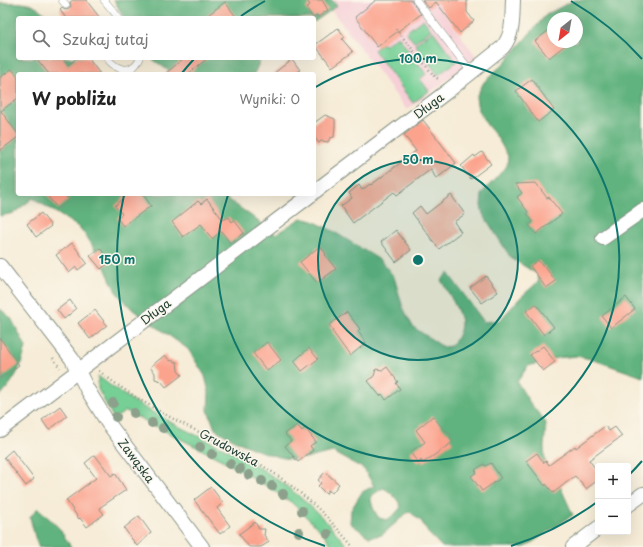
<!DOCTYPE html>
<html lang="pl">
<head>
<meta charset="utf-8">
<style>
  :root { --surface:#fff; --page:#f6f6f6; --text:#222; --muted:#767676; --line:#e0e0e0 }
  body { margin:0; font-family:"Playpen Sans",sans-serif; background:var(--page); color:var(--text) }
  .controls { position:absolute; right:12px; bottom:12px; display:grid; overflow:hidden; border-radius:4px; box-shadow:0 4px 16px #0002 }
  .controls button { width:36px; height:36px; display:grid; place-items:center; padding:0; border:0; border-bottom:1px solid var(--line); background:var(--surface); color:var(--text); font:20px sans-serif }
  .compass { position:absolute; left:547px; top:12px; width:36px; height:36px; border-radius:50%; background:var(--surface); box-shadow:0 4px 16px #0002; rotate:211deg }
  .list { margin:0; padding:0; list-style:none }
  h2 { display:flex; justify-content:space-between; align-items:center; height:52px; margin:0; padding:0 16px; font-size:17px }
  h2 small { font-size:13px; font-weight:400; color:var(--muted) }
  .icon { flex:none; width:22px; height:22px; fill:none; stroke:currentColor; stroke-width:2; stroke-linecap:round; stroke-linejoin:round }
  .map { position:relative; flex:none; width:643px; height:547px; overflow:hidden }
  .search { position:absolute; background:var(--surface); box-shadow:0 4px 16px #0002; left:16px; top:16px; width:300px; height:44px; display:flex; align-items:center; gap:10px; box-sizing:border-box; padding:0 14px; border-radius:4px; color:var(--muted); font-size:15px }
  .panel { position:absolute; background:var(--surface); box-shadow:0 4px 16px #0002; left:16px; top:72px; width:300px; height:124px; border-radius:4px }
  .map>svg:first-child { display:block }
  .built { fill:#f6cfd7 }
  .green { fill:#76cf95; stroke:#4a8664 }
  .forest { fill:#60b27e; stroke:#407859; fill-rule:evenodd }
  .building { fill:#fba38d }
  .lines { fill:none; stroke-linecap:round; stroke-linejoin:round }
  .service-casing { stroke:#8a9486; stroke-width:8 }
  .minor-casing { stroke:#8a9486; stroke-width:16 }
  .path { stroke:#8a9486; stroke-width:2.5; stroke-dasharray:1 3; stroke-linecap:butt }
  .service { stroke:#fff; stroke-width:7 }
  .minor { stroke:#fff; stroke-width:14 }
  .tree { fill:#8ca08b }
  .ring { fill:none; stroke:#0f766e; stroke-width:2 }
  .labels { text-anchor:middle; stroke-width:3; stroke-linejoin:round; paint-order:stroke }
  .street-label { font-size:12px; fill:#1f3d34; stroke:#fbf7ec }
  .centre { fill:#0f766e; stroke:#fbf7ec; stroke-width:2 }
  .ring-label { font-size:12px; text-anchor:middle; font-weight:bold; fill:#0f766e; stroke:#fbf7ec; stroke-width:3; stroke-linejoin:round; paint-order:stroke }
</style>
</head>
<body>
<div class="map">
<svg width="643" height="547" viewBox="0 0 643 547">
  <rect width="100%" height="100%" fill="#fbf7ec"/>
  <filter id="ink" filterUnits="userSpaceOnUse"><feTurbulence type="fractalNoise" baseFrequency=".025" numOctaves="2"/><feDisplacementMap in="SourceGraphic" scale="8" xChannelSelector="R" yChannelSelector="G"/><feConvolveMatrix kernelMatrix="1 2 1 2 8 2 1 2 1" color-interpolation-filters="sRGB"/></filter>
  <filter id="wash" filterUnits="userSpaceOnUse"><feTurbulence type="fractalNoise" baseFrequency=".012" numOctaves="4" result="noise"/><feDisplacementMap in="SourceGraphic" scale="16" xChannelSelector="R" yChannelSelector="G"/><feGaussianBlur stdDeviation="0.9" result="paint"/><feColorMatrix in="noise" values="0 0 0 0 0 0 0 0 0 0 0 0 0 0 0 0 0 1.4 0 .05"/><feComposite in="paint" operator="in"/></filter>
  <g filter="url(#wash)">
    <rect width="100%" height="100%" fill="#f6ecd7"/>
    <!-- built -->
    <path class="built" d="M 324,0 L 434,0 L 476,56 L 473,60 L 407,110 Z"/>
    <!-- green -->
    <path class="green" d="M 423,19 L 431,30 L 414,42 L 406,32 Z
      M 433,31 L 456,62 L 438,75 L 415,44 Z
      M 398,36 L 426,74 L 420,79 L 429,91 L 413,103 L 374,50 L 382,44 L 385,45 Z
      M 98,376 C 128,400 161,418 196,435 C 217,445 239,454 258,467 C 293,488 323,515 348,547 L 333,547 L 323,533 L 291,502 L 268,487 L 224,461 L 126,411 L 114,419 L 98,389 Z"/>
    <!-- forest -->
    <path class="forest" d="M 114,0 L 332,0 L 337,6 L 314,22 L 314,18 L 124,18 Z
      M 574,0 L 643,0 L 643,377 L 591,359 L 576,356 L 557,358 L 528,366 L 517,382 L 530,403 L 546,423 L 544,447 L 545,462 L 560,486 L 573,515 L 525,547 L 442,547 L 428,533 L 422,522 L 409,511 L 382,535 L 369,537 L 350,523 L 351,510 L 362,492 L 374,486 L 364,469 L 333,452 C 320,455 307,459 293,459 C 270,458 234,441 215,429 L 208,410 L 209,392 L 205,376 L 188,349 L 133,310 L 116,292 L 103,263 L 89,240 L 80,228 L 33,198 L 14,213 L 0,216 L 0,3 C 23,3 32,0 49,18 L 18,18 L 18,58 L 85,58 L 99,74 L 18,74 L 18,194 L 221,194 L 276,234 L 301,218 L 313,221 L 331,230 L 380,260 L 394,277 L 403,308 L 413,327 L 443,347 L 451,346 C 456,340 461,332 461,324 C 461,312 447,291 441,280 L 448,273 L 484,322 L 500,320 L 521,297 L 539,281 L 537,274 L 511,258 L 483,214 L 481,206 L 482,193 L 507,166 L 508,156 L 497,137 L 487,125 L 478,110 L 476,97 L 484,82 L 505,62 L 546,15 ZM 553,18 L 577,18 L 577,42 L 553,42 ZM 383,488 C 390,491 398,499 401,507 L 396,513 L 387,520 L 379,518 C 374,511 371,505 371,496 Z
      M 151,58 L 263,58 L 260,61 L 254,74 L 173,74 Z
      M 0,309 L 11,318 L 26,347 C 20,370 16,378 0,396 Z
      M 38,508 L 59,528 L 71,547 L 39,547 L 35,537 L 30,517 Z"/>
    <g id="blocks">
      <!-- building -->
      <path class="building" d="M 73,0 L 86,0 L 100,18 L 66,18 L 60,10 L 62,8 L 65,10 L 69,9 L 71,6 L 70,2 Z
        M 307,0 L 322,0 L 328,10 L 318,17 L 317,15 L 313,18 L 306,8 L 310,5 Z
        M 376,0 L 411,0 L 421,14 L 377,47 L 355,17 Z
        M 422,0 L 467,0 L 467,12 L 474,21 L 460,33 L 436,2 L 429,8 Z
        M 225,2 L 237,18 L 204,18 Z
        M 553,27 L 553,42 L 569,42 L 549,58 L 535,41 Z
        M 338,28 L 345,37 L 342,39 L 353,52 L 332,67 L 315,45 Z
        M 36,58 L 63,58 L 68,65 L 77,58 L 88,58 L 100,74 L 49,74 Z
        M 184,58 L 208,58 L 188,74 L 165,74 Z
        M 292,59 L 300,70 L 294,74 L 273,74 Z
        M 12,69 L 18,77 L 18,98 L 1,111 L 18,134 L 18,137 L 0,151 L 0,77 Z
        M 532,79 L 554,110 L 538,122 L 516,91 Z
        M 325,115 L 335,119 L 335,126 L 334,137 L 330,138 L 328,142 L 321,141 L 319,143 L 314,137 L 314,123 Z
        M 423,120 L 456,163 L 436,179 L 431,169 L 397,195 L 394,192 L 353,223 L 341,206 L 352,198 L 349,193 L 359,185 L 362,190 L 370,184 L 371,185 L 416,151 L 404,135 Z
        M 482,152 L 491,164 L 471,179 L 461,166 L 474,155 L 475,157 Z
        M 536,183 L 547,198 L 549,197 L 551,200 L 562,214 L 536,234 L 529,225 L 533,222 L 527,213 L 528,212 L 517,197 L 522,193 L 515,184 Z
        M 46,194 L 64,194 L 69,200 L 58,209 Z
        M 128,194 L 143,194 L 151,206 L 123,226 L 117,218 L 122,214 L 115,206 Z
        M 451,195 L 465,214 L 454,222 L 461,232 L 439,249 L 412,213 L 420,206 L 426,214 Z
        M 207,199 L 223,220 L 229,217 L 232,222 L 234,220 L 244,233 L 230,243 L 221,231 L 212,239 L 201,224 L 183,237 L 172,222 L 198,201 L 201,204 Z
        M 41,213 L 51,226 L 36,237 L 27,224 Z
        M 396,230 L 411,250 L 396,262 L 381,242 Z
        M 72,243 L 87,263 L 78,270 L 76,267 L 69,273 L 56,255 Z
        M 320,246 L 326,254 L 325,255 L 336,269 L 317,283 L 300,262 Z
        M 100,248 L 110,262 L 101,269 L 90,256 Z
        M 538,260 L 543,267 L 544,266 L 556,281 L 546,288 L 530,266 Z
        M 486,276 L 498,292 L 482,303 L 470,288 Z
        M 626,297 L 635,309 L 611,328 L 602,316 Z
        M 70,300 L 76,309 L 64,319 L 57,310 Z
        M 536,304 L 554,327 L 544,335 L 526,311 Z
        M 95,310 L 107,325 L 90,339 L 78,323 Z
        M 347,312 L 360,329 L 358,331 L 366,343 L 350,356 L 332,331 L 333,330 L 329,325 Z
        M 0,338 L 19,365 L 0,379 Z
        M 267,342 L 281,360 L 267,371 L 253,353 Z
        M 543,346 L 555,362 L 543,371 L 530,355 Z
        M 309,348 L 318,359 L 302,371 L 294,361 Z
        M 165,355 L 169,360 L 177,362 L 178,371 L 182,375 L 166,387 L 161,381 L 155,379 L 155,373 L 150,367 Z
        M 387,367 L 398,382 L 396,383 L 400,389 L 386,400 L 382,394 L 380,396 L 368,381 L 374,376 L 376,369 L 383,370 Z
        M 60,406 L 67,416 L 49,430 L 42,420 Z
        M 433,416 L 445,431 L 448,432 L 451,436 L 450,439 L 453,442 L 423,463 L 421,460 L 418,463 L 410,452 L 425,442 L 416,430 Z
        M 297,425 L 302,431 L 305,428 L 316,442 L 310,446 L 313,450 L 298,462 L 285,446 L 291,441 L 285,434 Z
        M 605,426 L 609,431 L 615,427 L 622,436 L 589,460 L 598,472 L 598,480 L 586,489 L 575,476 L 553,493 L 546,484 L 545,486 L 526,461 L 537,453 L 544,463 L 546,461 L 549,465 L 575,446 L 576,448 Z
        M 12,450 L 34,479 L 26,486 L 4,457 Z
        M 95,455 L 111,476 L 115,473 L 126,490 L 99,508 L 104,514 L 87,527 L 80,518 L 79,519 L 66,500 L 96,478 L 85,463 Z
        M 491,463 L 501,478 L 482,491 L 471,476 L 477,472 L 475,470 L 484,464 L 485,466 Z
        M 325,472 L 339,484 L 332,493 L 328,490 L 326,494 L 318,486 L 321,483 L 318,480 Z
        M 211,487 L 223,503 L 217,508 L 230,526 L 220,534 L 194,500 Z
        M 139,516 L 151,533 L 137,546 L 124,528 Z
        M 255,522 L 259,529 L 265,529 L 264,535 L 269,542 L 261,547 L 249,547 L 239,534 Z"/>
    </g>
  </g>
  <g filter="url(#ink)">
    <use href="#blocks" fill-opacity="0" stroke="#8a9486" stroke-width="1"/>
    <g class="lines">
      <defs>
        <path id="service" d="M 62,0 L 66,5
          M 104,0 L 119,18
          M 416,0 L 472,73
          M 107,58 C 117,71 132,75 140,58"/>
        <path id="minor" d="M 314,192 L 449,90 L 503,47 C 514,33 512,17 513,0
          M 603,238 L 643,210
          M 0,266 L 72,359 L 87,389 L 108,423 L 202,547
          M 0,430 L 312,194
          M 628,505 L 643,494
          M 573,547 L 598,528"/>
      </defs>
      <!-- service casing -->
      <use href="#service" class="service-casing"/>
      <!-- minor casing -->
      <use href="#minor" class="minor-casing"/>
      <!-- path -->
      <path class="path" d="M 396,29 L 435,77 L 440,80
        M 53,358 L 60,368
        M 99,371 C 133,398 170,418 209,437 C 219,442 229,446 239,452 C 285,477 320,506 353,547"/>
      <!-- service -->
      <use href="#service" class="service"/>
      <!-- minor -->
      <use href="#minor" class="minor"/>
    </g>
    <!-- trees -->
    <g class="tree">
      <circle cx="113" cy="403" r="5"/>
      <circle cx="134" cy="413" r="5"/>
      <circle cx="116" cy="417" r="5"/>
      <circle cx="152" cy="423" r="5"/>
      <circle cx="163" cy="428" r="5"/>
      <circle cx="200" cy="447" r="5"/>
      <circle cx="212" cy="454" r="5"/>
      <circle cx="230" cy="464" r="5"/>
      <circle cx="240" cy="469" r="5"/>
      <circle cx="249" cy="475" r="5"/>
      <circle cx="262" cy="481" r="5"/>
      <circle cx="272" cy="486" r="5"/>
      <circle cx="283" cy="494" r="5"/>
      <circle cx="302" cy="511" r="5"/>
      <circle cx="299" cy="532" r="5"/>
      <circle cx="328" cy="534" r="5"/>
    </g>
  </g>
  <!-- distance rings -->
  <circle cx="418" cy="260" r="100" fill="#0f766e" fill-opacity=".12"/>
  <g class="ring">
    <circle cx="418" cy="260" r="100"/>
    <path d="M314 88A201 201 0 1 1 228 195"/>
    <path d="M642 461A301 301 0 0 1 629 475M597 502A301 301 0 0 1 511 546M325 546A301 301 0 0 1 124 195M182 73A301 301 0 0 1 194 59M241 16A301 301 0 0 1 265 1M571 1A301 301 0 0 1 642 59"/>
  </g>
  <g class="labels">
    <!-- street labels -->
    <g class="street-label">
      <text transform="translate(429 106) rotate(-37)" y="4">Długa</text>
      <text transform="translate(156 312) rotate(-37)" y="4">Długa</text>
      <text transform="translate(229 448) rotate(28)" y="4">Grudowska</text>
      <text transform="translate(136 461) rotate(53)" y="4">Zawąska</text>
    </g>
  </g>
  <circle cx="418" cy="260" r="6" class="centre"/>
  <g class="ring-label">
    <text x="418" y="63">100 m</text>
    <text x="418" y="164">50 m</text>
    <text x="117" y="264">150 m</text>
  </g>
</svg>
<div class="controls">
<button>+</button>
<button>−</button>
</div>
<svg class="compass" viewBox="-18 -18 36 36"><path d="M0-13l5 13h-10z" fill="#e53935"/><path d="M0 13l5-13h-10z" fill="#767676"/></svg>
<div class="search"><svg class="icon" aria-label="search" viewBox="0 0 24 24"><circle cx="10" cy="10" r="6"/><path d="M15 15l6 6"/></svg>Szukaj tutaj</div>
<section class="panel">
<h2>W pobliżu<small>Wyniki: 0</small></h2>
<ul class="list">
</ul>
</section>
</div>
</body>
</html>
